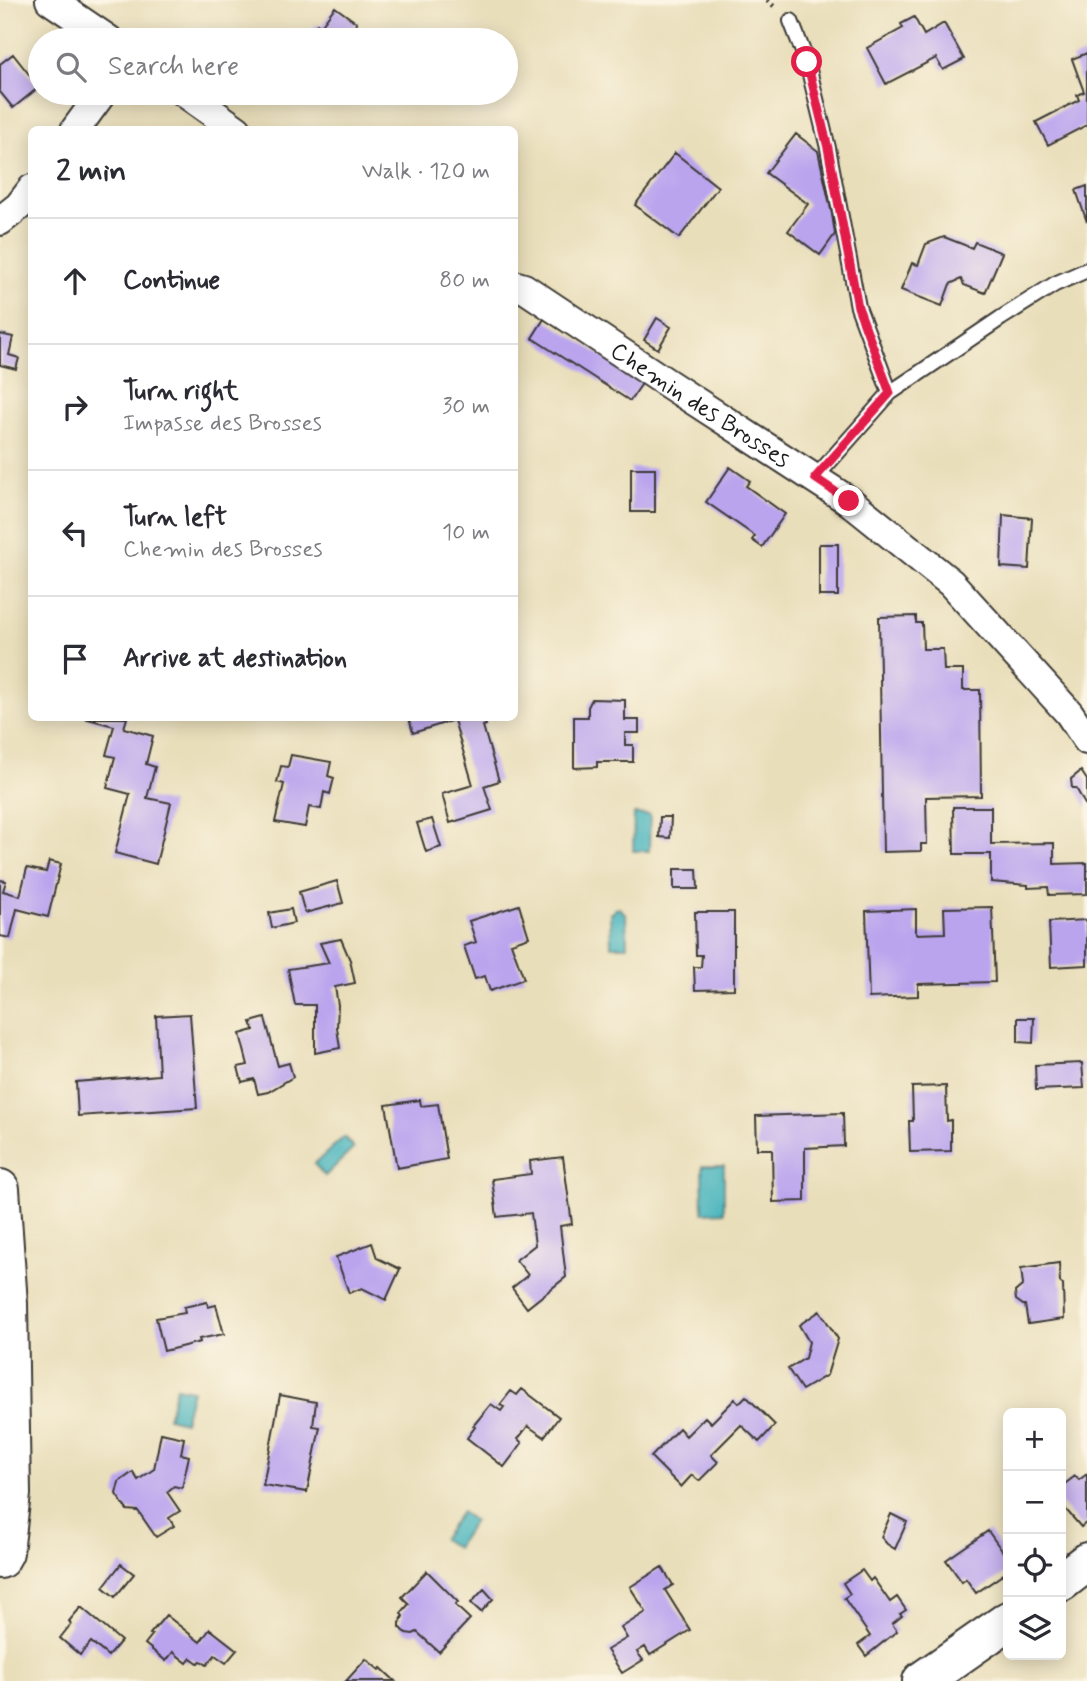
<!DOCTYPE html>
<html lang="en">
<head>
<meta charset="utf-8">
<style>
  :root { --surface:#fff; --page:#f2f2f3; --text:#2b2b33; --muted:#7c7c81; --line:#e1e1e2 }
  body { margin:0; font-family:Mynerve,sans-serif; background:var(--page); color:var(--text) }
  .controls { position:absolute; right:21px; bottom:21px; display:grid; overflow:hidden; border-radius:10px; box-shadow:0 4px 18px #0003 }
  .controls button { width:63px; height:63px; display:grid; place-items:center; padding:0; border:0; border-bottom:2px solid var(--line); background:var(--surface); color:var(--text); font:35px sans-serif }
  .stop { position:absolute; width:21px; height:21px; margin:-16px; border:5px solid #e11d48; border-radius:50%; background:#fff }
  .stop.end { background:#e11d48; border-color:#fff; box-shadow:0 2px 7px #0008 }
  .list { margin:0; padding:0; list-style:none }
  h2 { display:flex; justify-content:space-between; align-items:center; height:91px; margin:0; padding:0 28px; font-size:30px }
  h2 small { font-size:23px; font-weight:400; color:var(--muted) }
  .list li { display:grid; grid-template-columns:46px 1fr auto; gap:21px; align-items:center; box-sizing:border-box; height:126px; padding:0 28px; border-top:2px solid var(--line) }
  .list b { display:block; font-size:26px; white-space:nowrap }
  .list p { margin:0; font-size:23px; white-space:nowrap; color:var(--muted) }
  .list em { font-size:23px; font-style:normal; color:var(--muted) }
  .icon { flex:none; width:38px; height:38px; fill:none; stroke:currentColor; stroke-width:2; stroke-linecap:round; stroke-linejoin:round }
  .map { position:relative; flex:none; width:1087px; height:1681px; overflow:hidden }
  .search { position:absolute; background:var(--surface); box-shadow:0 4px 18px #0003; left:28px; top:28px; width:490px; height:77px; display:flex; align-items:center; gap:18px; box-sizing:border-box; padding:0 24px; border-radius:38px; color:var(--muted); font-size:26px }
  .panel { position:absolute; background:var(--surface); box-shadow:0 4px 18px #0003; left:28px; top:126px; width:490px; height:595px; border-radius:10px }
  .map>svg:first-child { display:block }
  .water { fill:#42b2bb; stroke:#2f676c; stroke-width:2 }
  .building { fill:#baa4ee }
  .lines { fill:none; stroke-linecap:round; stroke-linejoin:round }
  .lane-casing { stroke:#3b3934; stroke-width:18 }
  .street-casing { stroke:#3b3934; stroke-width:32 }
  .secondary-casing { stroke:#3b3934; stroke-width:42 }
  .path { stroke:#3b3934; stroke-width:4.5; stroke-dasharray:2 5; stroke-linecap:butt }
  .lane { stroke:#fff; stroke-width:14 }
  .street { stroke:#fff; stroke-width:28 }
  .secondary { stroke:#fff; stroke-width:38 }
  .route { stroke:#e11d48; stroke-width:9 }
  .labels { text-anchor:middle; stroke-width:5; stroke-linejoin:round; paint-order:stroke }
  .street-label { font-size:24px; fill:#1c1c1c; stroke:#fcf5e5 }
</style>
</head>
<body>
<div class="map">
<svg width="1087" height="1681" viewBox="0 0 1087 1681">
  <rect width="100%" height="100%" fill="#fcf5e5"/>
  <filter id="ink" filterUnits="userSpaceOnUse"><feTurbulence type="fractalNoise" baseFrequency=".0143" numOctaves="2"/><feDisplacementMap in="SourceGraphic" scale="14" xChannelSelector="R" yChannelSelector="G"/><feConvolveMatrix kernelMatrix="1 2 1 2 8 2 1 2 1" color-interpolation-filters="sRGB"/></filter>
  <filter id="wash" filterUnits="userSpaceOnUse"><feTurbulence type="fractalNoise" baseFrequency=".00686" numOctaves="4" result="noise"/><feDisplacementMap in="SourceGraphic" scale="28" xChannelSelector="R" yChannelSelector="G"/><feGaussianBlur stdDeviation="1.57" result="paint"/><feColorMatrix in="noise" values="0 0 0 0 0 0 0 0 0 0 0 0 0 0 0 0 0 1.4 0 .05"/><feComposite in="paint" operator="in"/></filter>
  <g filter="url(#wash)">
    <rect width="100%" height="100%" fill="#e9deba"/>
    <!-- water -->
    <path class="water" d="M 634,814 L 650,815 L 649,851 L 633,851 Z
      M 619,908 L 622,910 L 624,913 L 626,913 L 627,946 L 611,946 L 610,913 L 613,913 L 615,909 Z
      M 344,1137 L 354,1148 L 325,1176 L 314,1164 Z
      M 702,1166 L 724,1166 L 724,1212 L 703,1213 Z
      M 176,1387 L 192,1390 L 184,1422 L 168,1418 Z
      M 461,1512 L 474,1521 L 456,1548 L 442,1539 Z"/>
    <g id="blocks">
      <!-- building -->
      <path class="building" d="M 335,7 L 357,23 L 344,40 L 305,40 L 317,24 L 320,27 Z
        M 914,17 L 924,35 L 944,23 L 964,59 L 943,70 L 936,58 L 886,84 L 867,48 L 903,28 L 901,24 Z
        M 1087,53 L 1087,125 L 1048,145 L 1036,122 L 1079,100 L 1077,95 L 1084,92 L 1072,59 Z
        M 13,54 L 39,87 L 13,108 L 0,92 L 0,64 Z
        M 796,134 L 818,151 L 832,214 L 835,234 L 820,255 L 788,231 L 808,204 L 766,173 Z
        M 675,153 L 718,187 L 679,238 L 635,205 Z
        M 1087,186 L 1087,222 L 1076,190 Z
        M 944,237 L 972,248 L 975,242 L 1002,253 L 985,293 L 964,285 L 961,279 L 950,284 L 942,306 L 901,290 L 912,263 L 918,265 L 926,244 Z
        M 657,318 L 671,327 L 658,349 L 644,340 Z
        M 544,319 L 643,382 L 630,401 L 532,338 Z
        M 0,334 L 13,337 L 9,355 L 19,358 L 16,369 L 0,365 Z
        M 730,467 L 750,481 L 746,486 L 785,514 L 762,547 L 752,540 L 755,536 L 706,502 Z
        M 631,468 L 655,468 L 655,512 L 631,512 Z
        M 1003,515 L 1032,518 L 1029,569 L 1001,567 Z
        M 819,544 L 838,544 L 838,596 L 819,596 Z
        M 916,616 L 916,623 L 922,623 L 923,649 L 943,649 L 944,670 L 963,670 L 963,690 L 980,690 L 981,796 L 926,797 L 927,844 L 921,844 L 921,851 L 883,852 L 879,617 Z
        M 592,699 L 625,700 L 625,720 L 639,720 L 639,733 L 625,733 L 625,745 L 633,745 L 633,762 L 597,762 L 597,767 L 574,768 L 574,717 L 588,717 L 588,707 Z
        M 84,718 L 127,718 L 124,728 L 153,736 L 146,764 L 155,767 L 147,798 L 171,803 L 156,864 L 115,853 L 130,794 L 107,788 L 115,757 L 106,755 L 114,726 Z
        M 409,718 L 484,718 L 486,725 L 483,726 L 499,781 L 484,786 L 492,810 L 450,823 L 442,794 L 473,785 L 454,720 L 413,733 Z
        M 291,755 L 331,762 L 328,776 L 334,778 L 330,794 L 324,792 L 321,809 L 309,807 L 305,827 L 275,822 L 284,784 L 277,782 L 281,766 L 288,767 Z
        M 1081,771 L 1087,780 L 1087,808 L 1076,788 L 1072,788 L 1071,779 Z
        M 953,807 L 991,807 L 991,844 L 1054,843 L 1054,864 L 1087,863 L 1087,894 L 1049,895 L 1048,887 L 1028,888 L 1028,885 L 991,882 L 991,854 L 954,854 Z
        M 660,817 L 671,817 L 670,838 L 659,837 Z
        M 432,819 L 441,847 L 426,852 L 417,823 Z
        M 49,861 L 61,864 L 48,917 L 17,909 L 10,938 L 0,936 L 0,880 L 6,881 L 3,891 L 20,896 L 27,868 L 46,872 Z
        M 674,869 L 697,869 L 698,889 L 674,889 Z
        M 337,881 L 343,903 L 305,913 L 299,892 Z
        M 519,905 L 529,937 L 511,943 L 524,979 L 490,991 L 485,976 L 475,979 L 464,946 L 476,942 L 469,921 Z
        M 992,907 L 995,982 L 918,984 L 918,996 L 869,998 L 866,911 L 916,909 L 916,934 L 945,933 L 944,908 Z
        M 291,909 L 294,923 L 272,928 L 269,913 Z
        M 695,912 L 734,912 L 734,989 L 695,990 L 694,967 L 701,967 L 702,955 L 696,955 Z
        M 1087,920 L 1087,965 L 1051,967 L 1049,922 Z
        M 341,939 L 350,960 L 355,983 L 335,987 L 338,1005 L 337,1028 L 340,1048 L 315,1053 L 315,1005 L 295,1005 L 288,969 L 329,963 L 320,943 Z
        M 190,1014 L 197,1108 L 78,1116 L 76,1082 L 159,1075 L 156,1016 Z
        M 265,1018 L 278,1066 L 289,1063 L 293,1077 L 268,1092 L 258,1094 L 254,1079 L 242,1082 L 238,1067 L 248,1065 L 240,1034 L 254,1030 L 251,1022 Z
        M 1018,1018 L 1034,1018 L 1033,1043 L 1018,1042 Z
        M 1082,1063 L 1084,1088 L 1036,1090 L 1035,1065 Z
        M 946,1086 L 947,1121 L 951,1120 L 951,1151 L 910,1152 L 909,1121 L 913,1121 L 912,1087 Z
        M 420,1100 L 421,1106 L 438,1104 L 447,1159 L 397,1168 L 386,1105 Z
        M 843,1113 L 844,1146 L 805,1148 L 805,1201 L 773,1202 L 772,1149 L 757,1149 L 756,1116 Z
        M 563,1157 L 572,1224 L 560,1226 L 566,1277 L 527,1308 L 512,1288 L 528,1275 L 516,1260 L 535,1245 L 531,1213 L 497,1217 L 492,1179 L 531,1174 L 530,1161 Z
        M 372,1243 L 377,1258 L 400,1269 L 386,1300 L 362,1288 L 349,1293 L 336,1257 Z
        M 1059,1263 L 1060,1282 L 1063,1285 L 1064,1319 L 1028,1324 L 1025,1305 L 1023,1305 L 1016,1300 L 1015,1292 L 1023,1285 L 1021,1268 Z
        M 207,1302 L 208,1307 L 216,1305 L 224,1334 L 199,1339 L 200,1342 L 164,1351 L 156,1318 L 185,1313 L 184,1307 Z
        M 820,1311 L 838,1339 L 827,1375 L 802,1390 L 788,1369 L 805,1358 L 809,1342 L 799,1325 Z
        M 522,1389 L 559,1417 L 544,1437 L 528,1426 L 518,1439 L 522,1443 L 504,1467 L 467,1438 L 475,1427 L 473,1426 L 491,1404 L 501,1411 L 504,1407 L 500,1405 L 511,1391 L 517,1395 Z
        M 280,1395 L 316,1402 L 313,1426 L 320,1427 L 307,1492 L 263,1485 Z
        M 746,1396 L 775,1425 L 759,1442 L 741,1425 L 711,1455 L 718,1462 L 699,1481 L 692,1475 L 681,1487 L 651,1457 L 679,1428 L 686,1436 L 705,1417 L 711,1423 L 735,1399 L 739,1403 Z
        M 161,1433 L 184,1438 L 181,1454 L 189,1456 L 182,1488 L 174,1486 L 167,1492 L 180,1511 L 169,1518 L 174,1526 L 156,1537 L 138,1511 L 127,1510 L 116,1494 L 119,1482 L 133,1472 L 138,1480 L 154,1469 Z
        M 1087,1474 L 1087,1522 L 1081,1527 L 1061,1504 L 1061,1487 L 1075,1476 L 1079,1480 Z
        M 891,1514 L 907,1522 L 895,1549 L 887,1544 L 881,1537 Z
        M 988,1531 L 1008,1559 L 1008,1571 L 976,1593 L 966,1579 L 962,1582 L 946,1560 Z
        M 121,1564 L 134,1574 L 115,1597 L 103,1587 Z
        M 662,1567 L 673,1585 L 665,1590 L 690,1630 L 650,1655 L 645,1647 L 637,1652 L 643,1660 L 622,1673 L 607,1650 L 627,1638 L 621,1628 L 646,1612 L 630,1587 Z
        M 862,1570 L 870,1581 L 873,1578 L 890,1602 L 897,1597 L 906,1610 L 900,1614 L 902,1616 L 892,1624 L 897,1631 L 866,1656 L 858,1645 L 870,1636 L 844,1598 L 850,1594 L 843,1583 Z
        M 427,1571 L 458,1602 L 455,1605 L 470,1619 L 439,1652 L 417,1632 L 413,1634 L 406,1633 L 400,1627 L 400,1623 L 403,1616 L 401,1613 L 409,1604 L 402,1597 Z
        M 484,1589 L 493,1599 L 481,1612 L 471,1603 Z
        M 81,1607 L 121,1641 L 108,1656 L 91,1642 L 80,1655 L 60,1638 L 71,1624 L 69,1621 Z
        M 166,1615 L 200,1642 L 210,1629 L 237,1650 L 226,1663 L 215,1655 L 207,1665 L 201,1661 L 198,1663 L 191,1658 L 187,1663 L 173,1652 L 166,1661 L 145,1644 L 152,1635 L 150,1634 Z
        M 366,1659 L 379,1670 L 381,1668 L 395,1681 L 346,1681 Z"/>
    </g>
  </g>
  <g filter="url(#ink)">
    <use href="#blocks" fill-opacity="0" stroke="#3b3934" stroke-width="2"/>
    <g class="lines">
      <defs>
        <path id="lane" d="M 791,21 L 807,62 L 828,148 L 858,307 L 890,393
          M 815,478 L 890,393 L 1001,318 L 1055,284 L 1087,270"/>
        <g id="street">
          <path d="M 50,0 L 109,40"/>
          <path d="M 185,93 L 237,130"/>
          <path d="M 75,130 L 102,93"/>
          <path d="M 0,221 L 19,206 L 32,189"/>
          <path id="s1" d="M 514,285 L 524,288 L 667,383 L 849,501 L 951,583 L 1069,713 L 1087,740"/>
        </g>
        <path id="secondary" d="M 0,1189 L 8,1304 L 11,1494 L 4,1552 L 0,1559
          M 1061,1582 L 1087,1562
          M 922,1681 L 1008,1621"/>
      </defs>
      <!-- lane casing -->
      <use href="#lane" class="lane-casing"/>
      <!-- street casing -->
      <use href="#street" class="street-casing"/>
      <!-- secondary casing -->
      <use href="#secondary" class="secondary-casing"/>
      <!-- path -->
      <path class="path" d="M 767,0 L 777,9"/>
      <!-- lane -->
      <use href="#lane" class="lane"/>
      <!-- street -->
      <use href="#street" class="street"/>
      <!-- secondary -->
      <use href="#secondary" class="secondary"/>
    </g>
  </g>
  <g class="lines" filter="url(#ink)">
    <!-- route -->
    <path class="route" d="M 807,62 L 828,148 L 858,307 L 890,393 L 815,478 L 849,501"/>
  </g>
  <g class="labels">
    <!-- street labels -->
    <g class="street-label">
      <text dy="8" stroke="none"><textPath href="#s1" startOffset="222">Chemin des Brosses</textPath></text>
    </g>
  </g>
</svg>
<div class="controls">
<button>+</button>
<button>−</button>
<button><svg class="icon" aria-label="locate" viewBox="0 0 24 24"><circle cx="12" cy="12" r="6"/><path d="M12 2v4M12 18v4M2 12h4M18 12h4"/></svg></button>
<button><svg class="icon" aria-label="layers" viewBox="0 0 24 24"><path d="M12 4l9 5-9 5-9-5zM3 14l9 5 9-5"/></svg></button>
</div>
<div class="stop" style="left:807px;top:62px"></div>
<div class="stop end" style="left:849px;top:501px"></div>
<div class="search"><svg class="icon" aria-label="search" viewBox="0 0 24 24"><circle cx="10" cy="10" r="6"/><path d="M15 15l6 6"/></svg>Search here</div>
<section class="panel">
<h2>2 min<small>Walk · 120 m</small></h2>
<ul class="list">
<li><svg class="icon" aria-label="ahead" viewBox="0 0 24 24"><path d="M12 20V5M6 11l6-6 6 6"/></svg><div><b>Continue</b></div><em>80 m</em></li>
<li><svg class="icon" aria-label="right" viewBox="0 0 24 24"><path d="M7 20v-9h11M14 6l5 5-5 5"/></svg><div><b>Turn right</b><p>Impasse des Brosses</p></div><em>30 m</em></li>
<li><svg class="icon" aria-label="left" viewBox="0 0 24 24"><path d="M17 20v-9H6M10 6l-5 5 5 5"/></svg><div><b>Turn left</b><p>Chemin des Brosses</p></div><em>10 m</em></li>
<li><svg class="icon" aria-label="arrive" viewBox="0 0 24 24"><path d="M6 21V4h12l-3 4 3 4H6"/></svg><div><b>Arrive at destination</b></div></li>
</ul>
</section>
</div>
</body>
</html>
